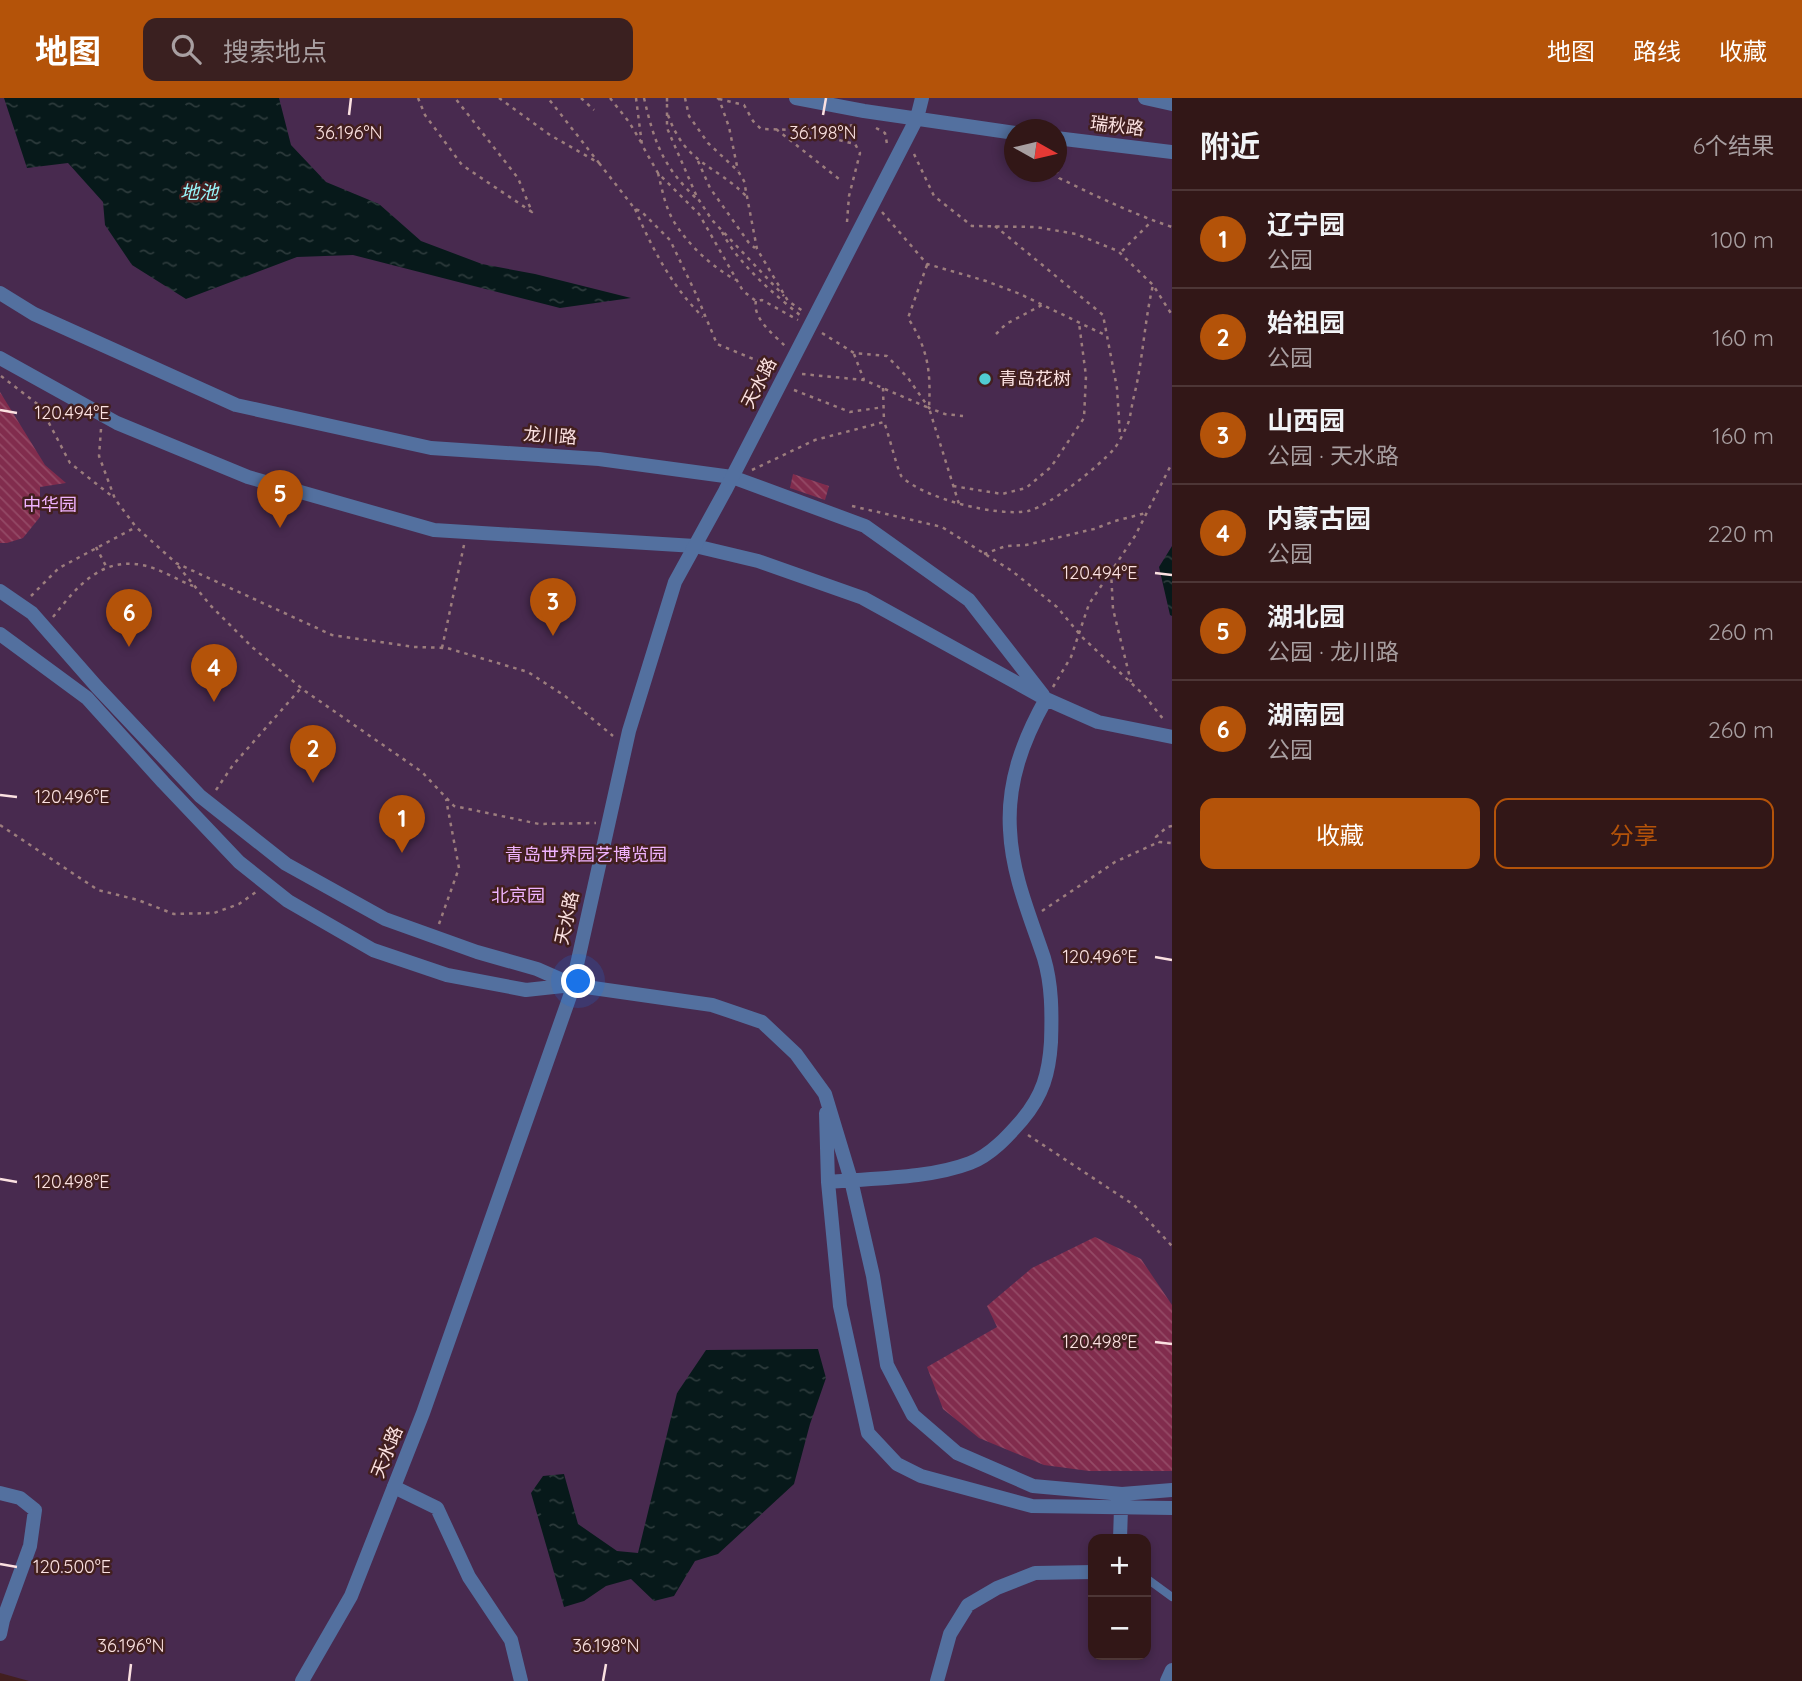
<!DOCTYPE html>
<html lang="zh">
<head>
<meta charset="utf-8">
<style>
  :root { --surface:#321717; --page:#3a2020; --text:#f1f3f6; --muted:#a89fa1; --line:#4d3636; --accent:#b45309 }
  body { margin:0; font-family:Quicksand,"Noto Sans SC",sans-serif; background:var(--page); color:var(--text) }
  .controls { position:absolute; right:21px; bottom:21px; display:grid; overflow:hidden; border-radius:14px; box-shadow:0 4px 10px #0003 }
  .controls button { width:63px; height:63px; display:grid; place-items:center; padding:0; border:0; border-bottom:2px solid var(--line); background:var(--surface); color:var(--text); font:35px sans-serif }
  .compass { position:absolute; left:1004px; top:21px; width:63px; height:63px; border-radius:50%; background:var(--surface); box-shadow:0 4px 10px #0003; rotate:98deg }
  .you { position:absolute; left:579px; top:884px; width:24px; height:24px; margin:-18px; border:5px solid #fff; border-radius:50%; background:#1a73e8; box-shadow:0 0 0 10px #1a73e833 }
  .badge { display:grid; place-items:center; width:46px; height:46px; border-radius:50%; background:var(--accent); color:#fff; font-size:23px; font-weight:700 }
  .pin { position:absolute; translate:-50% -58px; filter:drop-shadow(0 2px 4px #0008) }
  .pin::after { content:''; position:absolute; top:37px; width:24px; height:21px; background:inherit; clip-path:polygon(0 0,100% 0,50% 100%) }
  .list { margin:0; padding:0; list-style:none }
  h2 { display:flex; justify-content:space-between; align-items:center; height:91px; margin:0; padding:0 28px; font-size:30px }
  h2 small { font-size:23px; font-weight:400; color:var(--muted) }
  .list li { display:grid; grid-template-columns:46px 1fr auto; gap:21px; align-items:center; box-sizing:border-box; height:98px; padding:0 28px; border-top:2px solid var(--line) }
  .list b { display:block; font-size:26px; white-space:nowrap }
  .list p { margin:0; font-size:23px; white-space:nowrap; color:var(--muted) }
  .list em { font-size:23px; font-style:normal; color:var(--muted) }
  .actions { display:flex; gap:14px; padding:21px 28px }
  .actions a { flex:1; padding:16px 0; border:2px solid var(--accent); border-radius:14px; text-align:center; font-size:24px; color:var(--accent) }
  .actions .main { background:var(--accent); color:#fff }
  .icon { flex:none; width:38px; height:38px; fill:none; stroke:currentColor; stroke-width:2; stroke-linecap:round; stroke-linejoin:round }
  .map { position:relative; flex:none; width:1172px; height:1583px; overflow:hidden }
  header { display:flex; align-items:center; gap:42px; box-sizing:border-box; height:98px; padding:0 35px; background:var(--accent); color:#fff }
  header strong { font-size:33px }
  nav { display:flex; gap:38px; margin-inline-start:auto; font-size:24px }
  .search { width:490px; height:63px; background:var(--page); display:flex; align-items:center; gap:18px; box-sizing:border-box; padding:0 24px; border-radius:14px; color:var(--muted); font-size:26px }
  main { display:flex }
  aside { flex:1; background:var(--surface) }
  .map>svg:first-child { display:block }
  .green { fill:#482a4f; fill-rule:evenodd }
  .water { fill:url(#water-ripples) }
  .building { fill:url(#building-back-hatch) }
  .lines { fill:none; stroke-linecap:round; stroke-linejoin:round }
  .path { stroke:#9c7d7d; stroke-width:2.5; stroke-dasharray:3.5 5; stroke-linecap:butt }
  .service { stroke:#53709f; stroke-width:8 }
  .minor { stroke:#53709f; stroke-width:14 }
  .tertiary { stroke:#53709f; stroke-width:14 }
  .ticks { fill:none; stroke:#fbe1e1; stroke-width:2.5 }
  .poi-dot { fill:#51ccd2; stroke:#421f1f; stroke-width:2.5 }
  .labels { text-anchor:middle; stroke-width:5; stroke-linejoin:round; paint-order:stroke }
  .street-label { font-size:18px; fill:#fbe1e1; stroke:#421f1f }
  .poi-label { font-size:18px; fill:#fbe1e1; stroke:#421f1f; text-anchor:start }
  .park-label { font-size:18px; fill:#efb2fd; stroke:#421f1f }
  .water-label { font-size:19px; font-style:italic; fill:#97f6fb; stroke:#421f1f }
  .ticks-label { font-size:18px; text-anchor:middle; fill:#fbe1e1; stroke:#421f1f; stroke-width:5; stroke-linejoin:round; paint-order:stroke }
</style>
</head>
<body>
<header>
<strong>地图</strong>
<div class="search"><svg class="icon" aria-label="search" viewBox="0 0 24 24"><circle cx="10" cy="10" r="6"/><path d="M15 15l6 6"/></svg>搜索地点</div>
<nav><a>地图</a><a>路线</a><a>收藏</a></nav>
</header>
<main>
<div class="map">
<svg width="1172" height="1583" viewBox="0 0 1172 1583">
  <defs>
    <pattern id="water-ripples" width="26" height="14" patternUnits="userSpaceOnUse" patternTransform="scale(1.75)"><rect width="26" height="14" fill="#07191a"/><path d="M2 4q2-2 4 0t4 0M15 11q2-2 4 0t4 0" fill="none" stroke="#2c3a3b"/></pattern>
    <pattern id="building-back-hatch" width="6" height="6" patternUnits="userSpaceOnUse" patternTransform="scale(1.75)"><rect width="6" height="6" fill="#812c4d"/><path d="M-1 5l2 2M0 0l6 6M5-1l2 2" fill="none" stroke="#944a66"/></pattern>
  </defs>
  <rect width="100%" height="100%" fill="#421f1f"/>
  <!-- green -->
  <path class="green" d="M 0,0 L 1172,0 L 1172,1583 L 29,1583 L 0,1575 ZM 1015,32 L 1056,32 L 1056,74 L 1015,74 ZM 1093,1441 L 1146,1441 L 1146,1557 L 1093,1557 Z"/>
  <!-- water -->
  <path class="water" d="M 4,0 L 279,0 L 291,47 L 326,84 L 379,106 L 421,143 L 482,166 L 535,176 L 631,200 L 560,210 L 353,157 L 297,159 L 186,201 L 132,167 L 105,127 L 103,104 L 68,65 L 27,70 Z
    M 1172,448 L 1172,518 L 1170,517 L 1159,469 Z
    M 818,1251 L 826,1280 L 810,1326 L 794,1386 L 718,1456 L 695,1463 L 674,1498 L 654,1503 L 631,1481 L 606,1488 L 584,1503 L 564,1509 L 531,1395 L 543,1378 L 564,1376 L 578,1426 L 617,1453 L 638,1455 L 677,1295 L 706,1252 Z"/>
  <!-- building -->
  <path class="building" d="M 0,294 L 45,367 L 66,385 L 40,389 L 40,419 L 23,440 L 7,445 L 0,445 Z
    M 793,376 L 829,388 L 825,402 L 790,390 Z
    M 1095,1139 L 1141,1161 L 1172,1207 L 1172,1373 L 1089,1373 L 1044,1367 L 979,1340 L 943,1311 L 927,1269 L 997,1229 L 987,1208 L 1032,1170 Z"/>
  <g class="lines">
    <!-- path -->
    <path class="path" d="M 418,0 L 425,17 L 462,67 L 532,114 L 518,80 L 455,0
      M 499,0 L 550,37 L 599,65 L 548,0
      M 581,0 L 594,12
      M 610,0 L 629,24 L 641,44
      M 636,0 L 642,47 L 658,75 L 699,116 L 743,193 L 756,203 L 762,202 L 798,222
      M 644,0 C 655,47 663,69 699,103
      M 667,0 L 667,7
      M 685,0 L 689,18 L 708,45 L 738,73 L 744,83 L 757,151 L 788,203 L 803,213
      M 717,0 L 719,1 L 729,29 L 738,73
      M 719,1 L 744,7 L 753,23 L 761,31 L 798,32 L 856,27
      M 667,6 L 667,30 L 697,99 L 712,122 L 784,198
      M 668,17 C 686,67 715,66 747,99
      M 876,30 L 885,35 L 887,46
      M 776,31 L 839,81
      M 798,32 L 855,46 L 860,55 L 849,98 L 847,124
      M 914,56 L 934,98 L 972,128 L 1036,129 L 1076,136 L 1118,153 L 1153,187 L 1172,217
      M 698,63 L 710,90 L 749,145 L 755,150
      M 599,65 L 635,111 L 641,113 L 670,142 L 696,196 L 717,246 L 775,270
      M 1056,72 L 1059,80 C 1096,98 1133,116 1172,129
      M 658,75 C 662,91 665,108 673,122 C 687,146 712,169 736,182
      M 635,111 C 652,150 672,189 703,219
      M 882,114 L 927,166 L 986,183 L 1020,196 L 1107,238
      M 995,128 L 1103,217 L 1117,290 L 1120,338
      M 722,134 C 739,167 773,195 801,218
      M 1122,153 L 1152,123
      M 927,167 L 908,220 C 928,251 931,273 929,310
      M 756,203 C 752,220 774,237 785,248
      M 822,235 L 854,255 L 887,258 L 908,280 L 929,310 L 945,316 L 963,318
      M 996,236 L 1006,226 L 1042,207
      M 854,256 L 864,282
      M 802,276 L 864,282 L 929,310 L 959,406
      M 1,278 L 40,308 L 70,365 L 113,399
      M 883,290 L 884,324
      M 794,292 L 850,314 L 884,309
      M 101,331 L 99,358 L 115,401 L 136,429 L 176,465 L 332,537 L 414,549 L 447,550 L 528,574 L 565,598 L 613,638
      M 752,372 L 815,342 L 884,324 C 888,333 898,375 902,379 C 925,401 998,419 1028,413 C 1051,407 1098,369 1114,351 C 1118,346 1122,338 1125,332 C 1130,324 1131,312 1133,302 C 1143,264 1144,225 1153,187
      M 953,388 L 1002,396 L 1026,390 L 1051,369 L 1084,320 L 1086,278 L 1079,225
      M 852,408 L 942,429 L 1012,473 L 1057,509 L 1082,539 L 1144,597 L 1164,622
      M 96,449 L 107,470
      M 984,456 L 1006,448 L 1026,447 L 1094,431 L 1115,423 L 1146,415
      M 178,468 L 211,508 L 252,549 L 305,593 L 422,674 L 454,708 L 539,726 L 596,725
      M 1111,473 L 1113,511 L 1131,584
      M 31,498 L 59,470 L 136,429
      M 53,519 C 76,490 100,459 142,467 C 159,470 177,482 193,488
      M 442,550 L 464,447
      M 1053,589 L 1071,559 L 1089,506 L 1135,438 L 1172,365
      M 216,692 L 233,667 L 301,590
      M 0,727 L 98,792 L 138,802 L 174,816 L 214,815 L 239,806 L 256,794
      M 1172,728 L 1167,729 L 1156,739 L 1159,744 L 1172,745
      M 1042,813 L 1115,764 L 1159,744
      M 439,826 L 459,770 L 446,701
      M 1028,1037 L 1134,1107 L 1172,1148"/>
    <!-- service -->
    <path class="service" d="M 1146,1480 L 1172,1499"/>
    <!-- minor -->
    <path class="minor" d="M 0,195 L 34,216 L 236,307 L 431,350 L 599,361 L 732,379 L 865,428 L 969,502 L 1043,597
      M 0,260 L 117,325 L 248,379 L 434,432 L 695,448 L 758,463 L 863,500 L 1046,601 L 1098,624 L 1172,639
      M 0,493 L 32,515 L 97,589 L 200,698 L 286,766 L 385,821 L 477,854 L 537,871 L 571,886
      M 0,536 L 87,600 L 163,684 L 239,764 L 288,803 L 373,852 L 447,877 L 526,892 L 572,887 L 712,907 L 762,924 L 796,956 L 825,996 L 851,1082 L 873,1178 L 887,1267 L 913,1317 L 957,1355 L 1033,1388 L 1122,1396 L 1172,1392
      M 826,1015 L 828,1084 L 840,1208 L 868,1335 L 897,1366 L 921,1378 L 1032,1408 L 1172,1410
      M 828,1084 C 872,1080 928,1081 970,1065 C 991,1057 1008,1038 1022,1022 C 1043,997 1049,975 1051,944 C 1052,915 1052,887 1044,860 C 1030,818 1012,777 1010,732 C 1007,684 1023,642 1046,601
      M 394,1389 L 437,1410 L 469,1479 L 511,1542 L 521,1583
      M 0,1395 L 20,1400 L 35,1412 L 30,1448 L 3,1522 L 0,1536
      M 1120,1441 L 1121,1410
      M 937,1583 L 950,1536 L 968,1507 L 997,1490 L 1035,1475 L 1093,1474
      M 1167,1583 L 1172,1572"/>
    <!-- tertiary -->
    <path class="tertiary" d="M 796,0 L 864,13 L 1015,35
      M 1145,0 L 1172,6
      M 1056,40 L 1172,54
      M 302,1583 L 351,1498 L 423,1315 L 570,898 L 629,633 L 675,484 L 725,393 L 917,20 L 922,0"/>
  </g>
  <!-- ticks -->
  <path class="ticks" d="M 349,17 L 351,0M 823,17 L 826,0M 0,312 L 17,315M 1155,475 L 1172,477M 0,697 L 17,699M 1155,859 L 1172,862M 0,1081 L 17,1084M 1155,1244 L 1172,1246M 0,1466 L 17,1469M 129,1583 L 131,1566M 603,1583 L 606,1566"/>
  <!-- markers -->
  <circle class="poi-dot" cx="985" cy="281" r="7"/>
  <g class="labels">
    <!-- street labels -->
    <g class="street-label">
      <text transform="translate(1117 28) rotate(7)" y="6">瑞秋路</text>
      <text transform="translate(759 285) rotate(-63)" y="6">天水路</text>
      <text transform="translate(550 338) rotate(4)" y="6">龙川路</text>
      <text transform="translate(567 820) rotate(-78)" y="6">天水路</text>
      <text transform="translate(387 1354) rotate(-68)" y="6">天水路</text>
    </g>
    <!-- poi labels -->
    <g class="poi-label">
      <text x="999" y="287">青岛花树</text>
    </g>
    <!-- park labels -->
    <g class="park-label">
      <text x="50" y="413">中华园</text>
      <text x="586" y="763">青岛世界园艺博览园</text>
      <text x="518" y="804">北京园</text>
    </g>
    <!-- water labels -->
    <g class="water-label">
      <text x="199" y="101">地池</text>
    </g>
  </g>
  <g class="ticks-label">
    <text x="349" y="41">36.196°N</text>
    <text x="823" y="41">36.198°N</text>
    <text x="72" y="321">120.494°E</text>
    <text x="1100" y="481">120.494°E</text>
    <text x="72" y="705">120.496°E</text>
    <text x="1100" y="865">120.496°E</text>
    <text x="72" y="1090">120.498°E</text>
    <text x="1100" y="1250">120.498°E</text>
    <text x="72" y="1475">120.500°E</text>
    <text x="131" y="1554">36.196°N</text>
    <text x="606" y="1554">36.198°N</text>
  </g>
</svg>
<div class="controls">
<button>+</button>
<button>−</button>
</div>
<svg class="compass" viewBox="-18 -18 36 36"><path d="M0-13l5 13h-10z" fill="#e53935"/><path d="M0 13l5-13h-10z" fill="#a89fa1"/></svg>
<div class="you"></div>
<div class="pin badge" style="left:402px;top:755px">1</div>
<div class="pin badge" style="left:313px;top:685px">2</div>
<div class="pin badge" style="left:553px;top:538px">3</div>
<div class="pin badge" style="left:214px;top:604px">4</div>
<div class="pin badge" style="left:280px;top:430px">5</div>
<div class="pin badge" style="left:129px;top:549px">6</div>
</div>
<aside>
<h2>附近<small>6个结果</small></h2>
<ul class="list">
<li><span class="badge">1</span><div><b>辽宁园</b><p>公园</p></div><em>100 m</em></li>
<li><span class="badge">2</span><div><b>始祖园</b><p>公园</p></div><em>160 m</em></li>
<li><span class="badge">3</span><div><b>山西园</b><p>公园 · 天水路</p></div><em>160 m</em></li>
<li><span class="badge">4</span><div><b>内蒙古园</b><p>公园</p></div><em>220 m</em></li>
<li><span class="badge">5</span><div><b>湖北园</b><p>公园 · 龙川路</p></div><em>260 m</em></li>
<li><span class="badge">6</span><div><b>湖南园</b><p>公园</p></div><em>260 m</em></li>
</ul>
<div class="actions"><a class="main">收藏</a><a>分享</a></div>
</aside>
</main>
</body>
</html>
